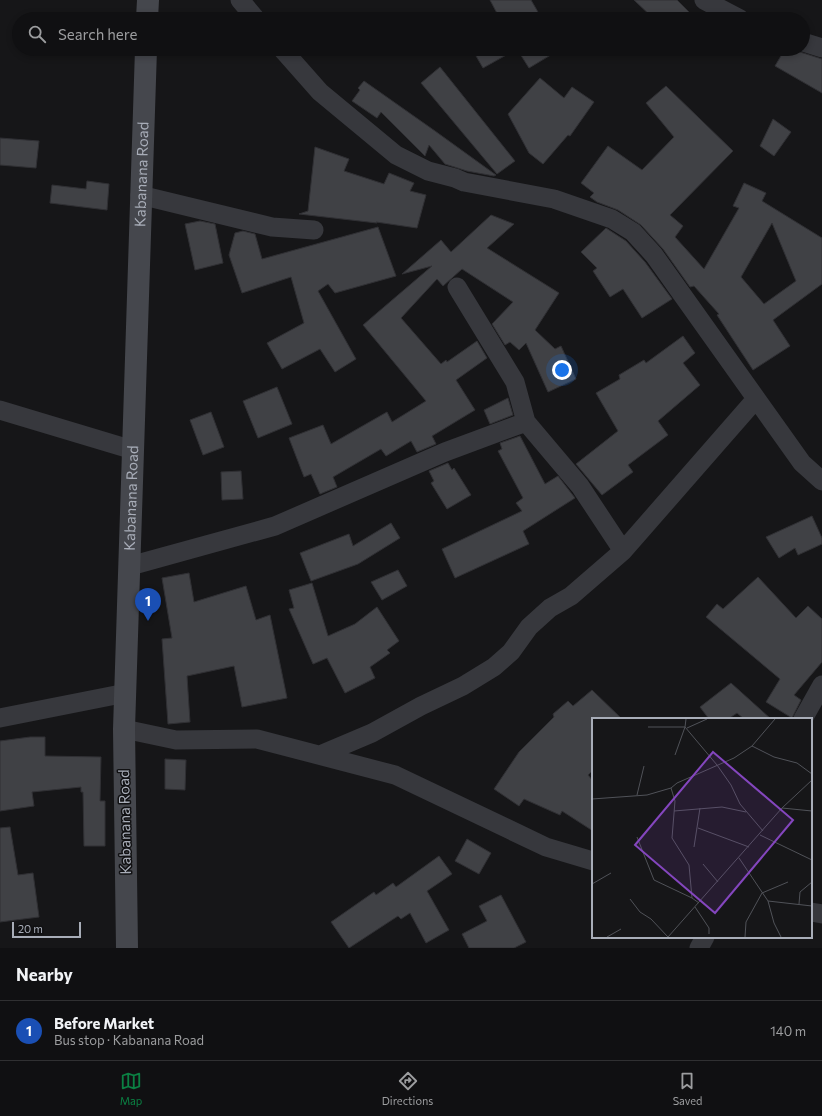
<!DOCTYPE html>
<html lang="en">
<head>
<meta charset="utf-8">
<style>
  :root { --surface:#101012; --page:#1e1e20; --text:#f1f3f6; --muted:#9c9d9f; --line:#303032; --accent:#0b8043 }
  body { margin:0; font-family:Commissioner,sans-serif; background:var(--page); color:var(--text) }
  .scale { position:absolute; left:12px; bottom:10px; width:69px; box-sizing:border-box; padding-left:4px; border:2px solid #a8adb8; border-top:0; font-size:11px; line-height:14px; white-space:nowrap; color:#a8adb8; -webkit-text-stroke:3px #111113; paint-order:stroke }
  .you { position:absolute; left:562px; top:370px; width:14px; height:14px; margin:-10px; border:3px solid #fff; border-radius:50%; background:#1a73e8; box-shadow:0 0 0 6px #1a73e833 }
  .badge { display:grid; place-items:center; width:26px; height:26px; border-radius:50%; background:var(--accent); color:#fff; font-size:13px; font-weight:700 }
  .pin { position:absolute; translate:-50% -33px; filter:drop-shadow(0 1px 2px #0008) }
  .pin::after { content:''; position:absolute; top:21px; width:14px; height:12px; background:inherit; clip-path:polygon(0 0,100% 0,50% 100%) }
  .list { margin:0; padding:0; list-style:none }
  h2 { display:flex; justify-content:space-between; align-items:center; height:52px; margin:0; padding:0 16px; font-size:17px }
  h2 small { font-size:13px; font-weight:400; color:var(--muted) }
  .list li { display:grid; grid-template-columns:26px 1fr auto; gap:12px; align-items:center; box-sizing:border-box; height:60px; padding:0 16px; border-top:1px solid var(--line) }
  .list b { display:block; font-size:15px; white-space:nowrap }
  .list p { margin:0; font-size:13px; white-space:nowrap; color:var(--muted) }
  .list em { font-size:13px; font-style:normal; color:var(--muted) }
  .icon { flex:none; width:22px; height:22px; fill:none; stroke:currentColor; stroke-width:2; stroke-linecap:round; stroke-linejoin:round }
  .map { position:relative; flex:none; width:822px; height:948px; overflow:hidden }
  .search { position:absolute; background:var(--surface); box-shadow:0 2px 6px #0003; left:12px; right:12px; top:12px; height:44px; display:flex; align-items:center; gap:10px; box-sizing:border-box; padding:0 14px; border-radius:22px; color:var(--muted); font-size:15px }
  .sheet { height:112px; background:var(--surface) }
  nav { display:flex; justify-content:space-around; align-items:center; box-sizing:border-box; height:56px; border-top:1px solid var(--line); background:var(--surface); font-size:11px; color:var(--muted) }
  nav a { display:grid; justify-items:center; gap:2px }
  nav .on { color:var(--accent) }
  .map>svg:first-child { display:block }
  .building { fill:#404145; stroke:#303034; fill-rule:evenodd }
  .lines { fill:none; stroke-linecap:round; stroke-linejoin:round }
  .street { stroke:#37383d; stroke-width:19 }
  .secondary { stroke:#45474d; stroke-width:22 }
  .labels { text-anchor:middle; stroke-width:3; stroke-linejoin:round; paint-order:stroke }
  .street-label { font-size:15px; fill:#a8adb8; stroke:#111113 }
  .inset-road { fill:none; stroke:#505258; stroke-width:1 }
  .view { fill:#8446be; fill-opacity:0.15; stroke:#8446be; stroke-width:2 }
  .inset-edge { fill:none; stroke:#a8adb8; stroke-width:2 }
</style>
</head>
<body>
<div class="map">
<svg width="822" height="948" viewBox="0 0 822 948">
  <rect width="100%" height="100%" fill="#161618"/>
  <!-- building -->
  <path class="building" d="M 490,0 L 531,0 L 542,19 L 500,19 Z
    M 634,0 L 677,0 L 696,19 L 654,19 Z
    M 472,49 L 517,49 L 483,68 Z
    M 517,49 L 552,49 L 554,53 L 529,68 Z
    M 785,49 L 795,49 L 800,52 L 822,59 L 822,93 L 775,66 Z
    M 440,67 L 515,161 L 497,174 L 421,83 Z
    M 540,78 L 564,98 L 572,87 L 594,102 L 570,136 L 568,135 L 543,164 L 529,153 L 508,114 Z
    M 364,81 L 435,131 L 496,175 L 494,176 L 467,171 L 445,164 L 429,145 L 425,156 L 381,112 L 377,118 L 352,101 L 360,90 L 358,88 Z
    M 666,86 L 733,151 L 670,215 L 683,226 L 675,237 L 704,269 L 739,208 L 733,206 L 744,183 L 766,193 L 762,201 L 822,238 L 822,284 L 773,320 L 790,346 L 753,370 L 717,315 L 719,314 L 694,286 L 690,287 L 663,249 L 641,225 L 618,210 L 597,202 L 590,197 L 594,193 L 581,183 L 608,146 L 642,170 L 674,137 L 646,103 ZM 772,223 L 796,281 L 764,304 L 741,277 Z
    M 773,119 L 791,132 L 774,156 L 760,146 Z
    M 0,138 L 39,141 L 36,168 L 0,165 Z
    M 315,147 L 349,159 L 344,171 L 384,184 L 389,173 L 414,183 L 410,191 L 426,195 L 417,228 L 376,222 L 377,223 L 299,214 L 308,211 Z
    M 87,181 L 109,184 L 107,210 L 50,203 L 52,185 L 86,189 Z
    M 491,215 L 514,224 L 487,248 L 559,293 L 535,330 L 555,349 L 561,346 L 576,379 L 548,392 L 526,343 L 519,350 L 510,342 L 505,345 L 492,324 L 513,302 L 462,269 L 443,286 L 437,279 L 401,318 L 441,364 L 446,360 L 447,362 L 477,341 L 487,358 L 456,380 L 475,410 L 432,436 L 436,444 L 417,452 L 411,441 L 386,456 L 381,449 L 333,477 L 337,487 L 320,494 L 311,474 L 304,477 L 289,438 L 323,425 L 331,444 L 387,412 L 392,422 L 426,401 L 363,325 L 432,266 L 402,274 L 441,240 L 451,252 Z
    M 200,221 L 215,224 L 223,263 L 195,270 L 185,224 Z
    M 378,227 L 396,276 L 335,293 L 328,284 L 318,291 L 356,359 L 335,372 L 320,349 L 282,369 L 267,343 L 304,323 L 291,277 L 242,293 L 229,255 L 235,233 L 243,231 L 255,234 L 262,259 Z
    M 606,228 L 626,241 L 645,262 L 672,299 L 642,318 L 623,289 L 610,297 L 593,271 L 597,268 L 581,252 Z
    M 683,336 L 695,353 L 683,363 L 700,385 L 658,421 L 668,435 L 628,465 L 633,472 L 602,495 L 576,464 L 618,431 L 596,393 L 620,379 L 619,375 L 644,360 L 646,363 Z
    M 277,387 L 292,424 L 258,438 L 243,401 Z
    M 508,398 L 513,415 L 490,424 L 484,410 Z
    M 211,412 L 224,447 L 203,455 L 190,420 Z
    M 520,436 L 545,484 L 558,476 L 575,498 L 523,531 L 529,544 L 455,578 L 442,549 L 522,511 L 516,503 L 523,498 L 498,451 L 502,449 L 500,443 Z
    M 448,463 L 452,470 L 454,468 L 471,495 L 447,509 L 431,483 L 434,481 L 429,471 Z
    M 241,471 L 243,499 L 222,500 L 221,472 Z
    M 812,516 L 822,538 L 822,544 L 798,555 L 795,548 L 779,558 L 766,537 Z
    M 391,523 L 400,538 L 358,564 L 311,581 L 300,553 L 349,534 L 353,546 Z
    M 398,570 L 407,586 L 382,600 L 371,582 Z
    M 189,573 L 194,602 L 246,586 L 256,620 L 270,615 L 287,698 L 242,707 L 234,666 L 187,676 L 190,722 L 168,724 L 162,639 L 172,638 L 162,578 Z
    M 758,577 L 796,618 L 808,606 L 822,619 L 822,662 L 794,695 L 801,700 L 792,718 L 766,702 L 780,679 L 706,617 L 717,604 L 723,609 Z
    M 312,583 L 328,636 L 355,624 L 377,607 L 399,641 L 387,650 L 390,653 L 370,667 L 375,678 L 345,693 L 327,658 L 313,664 L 289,609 L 294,608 L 289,590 Z
    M 731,683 L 771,719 L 744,719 L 737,713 L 728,719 L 709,719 L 700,707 Z
    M 592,690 L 622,719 L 593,719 L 593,770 L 588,775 L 593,781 L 593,831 L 562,811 L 560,815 L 524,799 L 519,806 L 494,789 L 519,752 L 554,717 L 553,714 L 568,701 L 573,706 Z
    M 30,737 L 45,737 L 45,756 L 101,757 L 100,801 L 105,801 L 105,846 L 84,846 L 83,792 L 81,792 L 81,787 L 32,792 L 34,806 L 0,811 L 0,741 Z
    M 165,759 L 186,760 L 185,790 L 165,789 Z
    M 10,827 L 18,875 L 33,873 L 39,917 L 0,922 L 0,828 Z
    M 467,839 L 491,853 L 479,874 L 455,861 Z
    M 439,856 L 452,874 L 427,891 L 449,930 L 426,943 L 410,913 L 401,919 L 398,916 L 349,948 L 331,922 L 374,892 L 376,895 L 393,883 L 396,887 Z
    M 501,895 L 526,942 L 514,948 L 469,948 L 462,934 L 487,921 L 479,906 Z"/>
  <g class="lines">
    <!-- street -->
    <path class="street" d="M 240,0 L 256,19
      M 704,0 L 740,19
      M 803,42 L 822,48
      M 282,49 L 320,92 L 396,155 L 428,171 L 455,178 L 464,182 L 554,199 L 612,219 L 633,232 L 654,255 L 802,463 L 822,481
      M 140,195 L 272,227 L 314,230
      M 457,287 L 515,382 L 526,422 L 580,486 L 623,551
      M 0,410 L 133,450
      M 130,566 L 275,526 L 445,452 L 526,422
      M 0,718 L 126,693
      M 803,719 L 822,685
      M 124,729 L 176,740 L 257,739 L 395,775 L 546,847 L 593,861
      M 320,755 L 372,733 L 421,706 L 463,686 L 494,667 L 511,652 L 529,627 L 550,608 L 571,596 L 623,551 L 755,400
      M 811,912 L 822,914
      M 699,948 L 705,937"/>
    <!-- secondary -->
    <g class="secondary">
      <path d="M 147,19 L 148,0"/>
      <path id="s1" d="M 127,948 L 124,729 L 146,49"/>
    </g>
  </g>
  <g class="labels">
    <!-- street labels -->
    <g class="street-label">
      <text dy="5" stroke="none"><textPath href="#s1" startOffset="774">Kabanana Road</textPath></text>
      <text dy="5" stroke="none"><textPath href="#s1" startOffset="450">Kabanana Road</textPath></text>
      <text transform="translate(125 822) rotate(-91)" y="5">Kabanana Road</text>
    </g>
  </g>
  <!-- overview -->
  <g transform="translate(592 718)">
    <rect width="220" height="220" fill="#161618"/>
    <path class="inset-road" d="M 94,1 L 93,9 L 125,47 L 139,67 L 148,86 L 171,113M 56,9 L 93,9 L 83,37M 95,10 L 115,1M 160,28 L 182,39 L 205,45 L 220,56M 79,70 L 83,83 L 80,120 L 97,147 L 100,180 L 107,185M 45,77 L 52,48M 0,81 L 55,77 L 79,70 L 85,65 L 142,40 L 160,28 L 183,1M 190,90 L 220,93M 82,93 L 130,89 L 154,94M 106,110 L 157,129M 168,117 L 220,142M 45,119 L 62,162 L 100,180M 102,129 L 108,90M 147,140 L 176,183 L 220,188M 111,146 L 126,164M 0,166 L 19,155M 38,181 L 48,194 L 59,201 L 76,219M 176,183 L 182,205 L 189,219M 207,186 L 208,174 L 220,164M 103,189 L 117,210 L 117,216M 15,219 L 29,211M 76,219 L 190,90 L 220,62M 153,219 L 154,204 L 170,175 L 196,164"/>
    <path class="view" d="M 121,34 L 201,102 L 123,195 L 43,127 Z"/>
    <rect width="220" height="220" class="inset-edge"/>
  </g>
</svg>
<div class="scale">20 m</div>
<div class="you"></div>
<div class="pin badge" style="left:148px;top:621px;background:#1a4fb4">1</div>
<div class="search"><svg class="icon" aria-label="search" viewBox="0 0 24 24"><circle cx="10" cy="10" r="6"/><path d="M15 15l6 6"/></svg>Search here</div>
</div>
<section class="sheet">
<h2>Nearby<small></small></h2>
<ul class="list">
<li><span class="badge" style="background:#1a4fb4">1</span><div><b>Before Market</b><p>Bus stop · Kabanana Road</p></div><em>140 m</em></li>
</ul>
</section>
<nav>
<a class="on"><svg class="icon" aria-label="map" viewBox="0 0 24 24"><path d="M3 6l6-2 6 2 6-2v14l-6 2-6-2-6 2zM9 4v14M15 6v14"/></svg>Map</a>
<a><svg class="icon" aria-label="directions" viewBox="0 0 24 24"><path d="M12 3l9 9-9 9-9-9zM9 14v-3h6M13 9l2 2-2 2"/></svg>Directions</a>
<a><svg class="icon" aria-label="saved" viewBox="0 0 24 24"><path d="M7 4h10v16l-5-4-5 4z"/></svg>Saved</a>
</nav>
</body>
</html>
